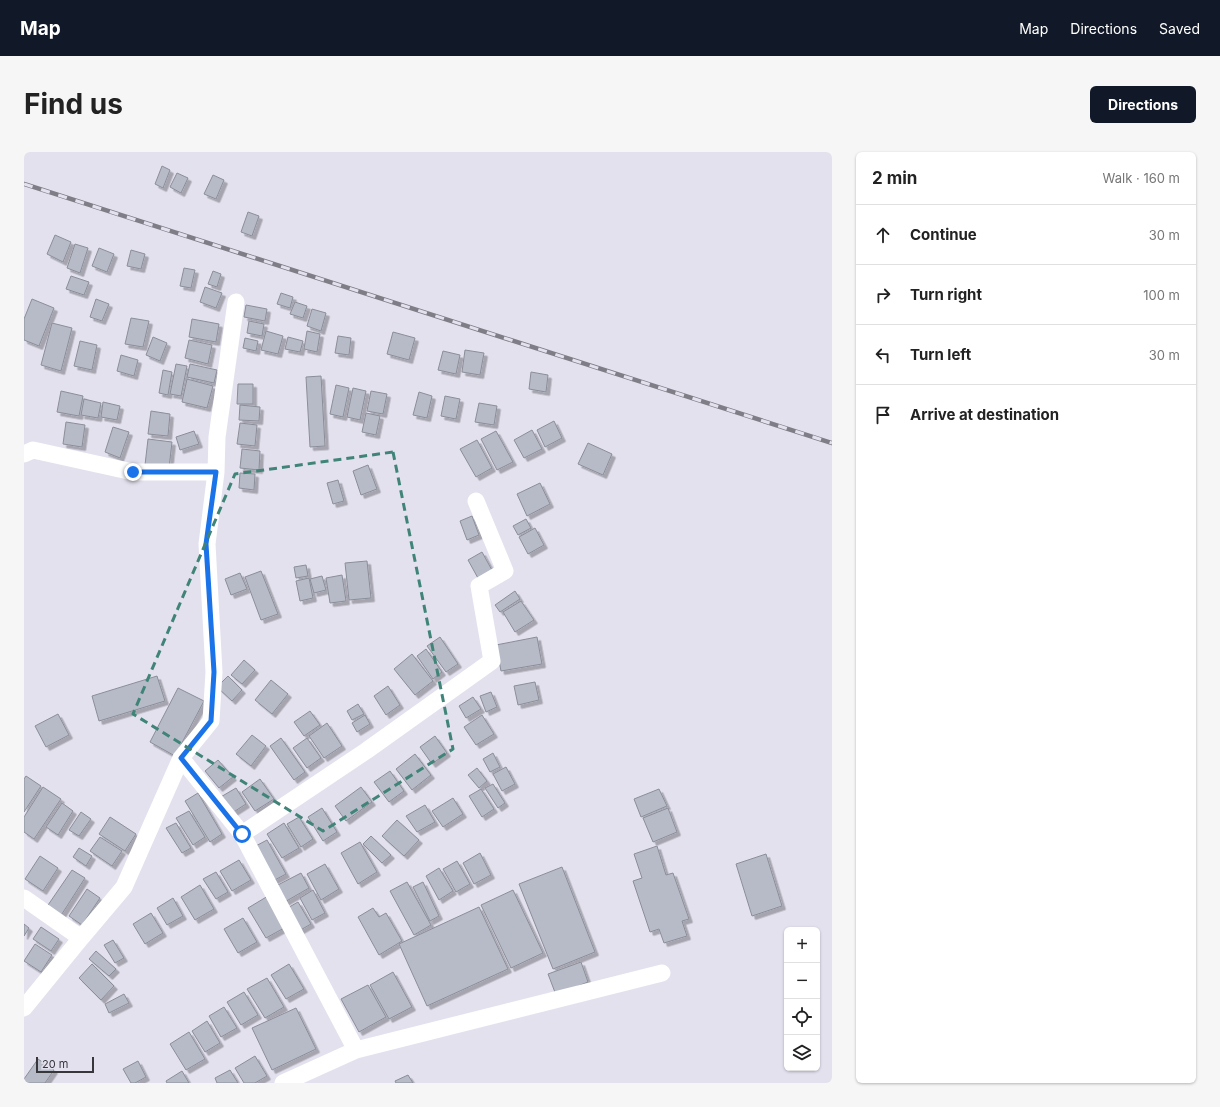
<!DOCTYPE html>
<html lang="en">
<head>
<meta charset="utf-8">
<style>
  :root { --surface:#fff; --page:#f6f6f6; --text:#222; --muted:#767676; --line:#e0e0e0; --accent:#111827 }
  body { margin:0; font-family:Inter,sans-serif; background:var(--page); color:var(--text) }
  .controls { position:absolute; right:12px; bottom:12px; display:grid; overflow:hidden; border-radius:6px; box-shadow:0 1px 3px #0004 }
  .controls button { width:36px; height:36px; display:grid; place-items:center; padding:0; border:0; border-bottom:1px solid var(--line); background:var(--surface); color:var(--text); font:20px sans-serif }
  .scale { position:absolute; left:12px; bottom:10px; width:58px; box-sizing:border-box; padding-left:4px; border:2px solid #37363b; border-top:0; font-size:11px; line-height:14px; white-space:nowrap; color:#37363b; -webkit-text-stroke:3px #e3e1ee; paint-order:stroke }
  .stop { position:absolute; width:12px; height:12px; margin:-9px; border:3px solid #1a73e8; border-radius:50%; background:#fff }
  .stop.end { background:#1a73e8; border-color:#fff; box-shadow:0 1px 4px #0008 }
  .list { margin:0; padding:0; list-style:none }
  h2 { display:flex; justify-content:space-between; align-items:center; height:52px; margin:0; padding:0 16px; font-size:17px }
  h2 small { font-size:13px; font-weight:400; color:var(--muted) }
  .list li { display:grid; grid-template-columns:26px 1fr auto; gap:12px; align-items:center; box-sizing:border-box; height:60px; padding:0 16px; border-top:1px solid var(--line) }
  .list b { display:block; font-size:15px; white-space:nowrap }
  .list em { font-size:13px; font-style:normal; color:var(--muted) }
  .icon { flex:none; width:22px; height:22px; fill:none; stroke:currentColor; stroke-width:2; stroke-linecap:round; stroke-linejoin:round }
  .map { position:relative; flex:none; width:808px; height:931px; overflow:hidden; border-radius:6px }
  header { display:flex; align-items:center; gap:24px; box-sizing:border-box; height:56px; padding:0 20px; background:var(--accent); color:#fff }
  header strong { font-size:19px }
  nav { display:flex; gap:22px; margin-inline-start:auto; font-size:14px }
  .intro { display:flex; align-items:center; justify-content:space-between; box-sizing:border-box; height:96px; padding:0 24px }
  h1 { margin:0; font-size:28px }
  .button { padding:10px 18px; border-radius:6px; background:var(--accent); color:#fff; font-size:14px; font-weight:700 }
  main { display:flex; gap:24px; padding:0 24px }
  aside { flex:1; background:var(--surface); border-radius:6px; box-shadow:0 1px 3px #0004 }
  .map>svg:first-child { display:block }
  .building { fill:#b7bbc7; stroke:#8a8e99; filter:url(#shadow) }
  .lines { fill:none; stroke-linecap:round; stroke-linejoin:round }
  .minor { stroke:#fff; stroke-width:17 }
  .rail-casing { stroke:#7f7d86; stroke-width:4.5 }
  .rail { stroke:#e3e1ee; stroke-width:3; stroke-dasharray:9; stroke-linecap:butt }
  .route { stroke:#1a73e8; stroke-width:5 }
  .marked { fill:none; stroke:#408477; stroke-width:3; stroke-dasharray:8 5; stroke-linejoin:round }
</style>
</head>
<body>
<header>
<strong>Map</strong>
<nav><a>Map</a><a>Directions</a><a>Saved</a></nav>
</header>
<div class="intro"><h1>Find us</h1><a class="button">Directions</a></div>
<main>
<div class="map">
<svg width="808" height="931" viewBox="0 0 808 931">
  <defs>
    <filter id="shadow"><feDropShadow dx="3.5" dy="3.5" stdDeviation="0" flood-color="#0004"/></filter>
  </defs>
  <rect width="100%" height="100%" fill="#e3e1ee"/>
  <!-- building -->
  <path class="building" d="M 138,14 L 146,18 L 139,36 L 131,32 Z
    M 153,21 L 164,26 L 157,41 L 146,35 Z
    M 189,23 L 200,28 L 192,47 L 180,42 Z
    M 224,60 L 235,64 L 228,84 L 217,80 Z
    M 31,83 L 47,90 L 39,110 L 23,102 Z
    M 51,92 L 64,96 L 56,121 L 43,116 Z
    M 75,96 L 90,102 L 83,120 L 68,114 Z
    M 107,98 L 121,102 L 117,117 L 103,114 Z
    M 160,116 L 171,118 L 167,136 L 156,134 Z
    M 189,119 L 197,122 L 193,135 L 184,132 Z
    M 47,124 L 65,130 L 60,143 L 42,137 Z
    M 181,135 L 198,141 L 192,156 L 176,150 Z
    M 257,141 L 269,145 L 266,156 L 253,152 Z
    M 8,147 L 30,156 L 15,194 L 0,188 L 0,167 Z
    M 72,147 L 85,152 L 78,169 L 66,165 Z
    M 271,150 L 283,154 L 279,166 L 266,162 Z
    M 222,153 L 243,157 L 241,169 L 220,165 Z
    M 288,157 L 302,161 L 297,179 L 283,174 Z
    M 107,166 L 125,169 L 119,195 L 101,192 Z
    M 168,167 L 195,172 L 192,190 L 165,185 Z
    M 225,169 L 240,172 L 238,184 L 223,181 Z
    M 28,171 L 48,176 L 37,219 L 17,213 Z
    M 242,179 L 259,184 L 254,202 L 237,198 Z
    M 283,179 L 296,182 L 293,200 L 280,197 Z
    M 369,180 L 391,186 L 385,208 L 363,202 Z
    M 314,184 L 327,186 L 325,203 L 311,201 Z
    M 129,185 L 143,191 L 136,209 L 122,203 Z
    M 264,185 L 279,189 L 276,200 L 261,197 Z
    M 221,186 L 234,189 L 232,199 L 219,196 Z
    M 165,188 L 188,193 L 184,212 L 161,206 Z
    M 56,189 L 73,193 L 68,218 L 50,214 Z
    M 441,198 L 460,201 L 456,223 L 438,220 Z
    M 419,199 L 436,203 L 432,222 L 414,218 Z
    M 97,203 L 114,208 L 110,224 L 93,219 Z
    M 152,212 L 163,214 L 157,244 L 146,242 Z
    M 166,212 L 193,218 L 190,231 L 163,225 Z
    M 139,218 L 148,220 L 144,243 L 135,241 Z
    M 507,220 L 524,223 L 522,240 L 505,237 Z
    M 297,224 L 301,294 L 286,295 L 282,225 Z
    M 163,227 L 189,234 L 183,256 L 158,250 Z
    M 214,232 L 229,232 L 229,252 L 213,252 Z
    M 312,233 L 325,236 L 319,265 L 306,262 Z
    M 329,236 L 342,239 L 336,268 L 323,265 Z
    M 37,239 L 59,244 L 55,264 L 33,260 Z
    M 347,239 L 363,242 L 359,262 L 343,259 Z
    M 395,240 L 408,244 L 403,266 L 389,263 Z
    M 421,244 L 436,247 L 432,267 L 417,264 Z
    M 60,247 L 77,251 L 74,266 L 57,263 Z
    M 79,250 L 96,254 L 93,268 L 77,265 Z
    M 455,251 L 473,254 L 470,273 L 451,270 Z
    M 216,253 L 236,255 L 235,269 L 215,268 Z
    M 127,259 L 146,262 L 144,284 L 124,282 Z
    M 342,261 L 356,264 L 352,283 L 338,280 Z
    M 530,269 L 538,286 L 521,295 L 513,278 Z
    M 42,270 L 61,273 L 58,295 L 39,292 Z
    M 216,271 L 233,273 L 231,294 L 213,292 Z
    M 89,275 L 105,280 L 96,306 L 81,300 Z
    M 508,278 L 518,297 L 500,306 L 490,288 Z
    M 170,279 L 175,292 L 156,298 L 152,285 Z
    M 472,279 L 489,310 L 473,318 L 457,287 Z
    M 124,287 L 148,290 L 145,316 L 121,313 Z
    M 453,288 L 468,316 L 452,325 L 436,297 Z
    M 564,291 L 588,302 L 579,323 L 554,312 Z
    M 218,297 L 236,299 L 235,318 L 216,316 Z
    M 344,313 L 353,337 L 337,343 L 329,319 Z
    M 216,321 L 231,322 L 230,338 L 215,336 Z
    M 314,328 L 320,349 L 309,352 L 303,331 Z
    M 516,331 L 526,352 L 503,364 L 493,342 Z
    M 448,364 L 455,383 L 443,388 L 436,369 Z
    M 502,367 L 507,376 L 494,383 L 489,374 Z
    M 511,376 L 520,393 L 504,402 L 495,385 Z
    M 458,400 L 469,420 L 455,428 L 444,408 Z
    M 343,409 L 347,446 L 325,448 L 321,411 Z
    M 282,413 L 284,424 L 272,426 L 270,415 Z
    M 237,419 L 254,462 L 237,468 L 221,425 Z
    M 216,421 L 223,437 L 207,443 L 201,427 Z
    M 318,423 L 322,449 L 306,451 L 302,426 Z
    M 298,424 L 302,438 L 290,441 L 286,427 Z
    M 285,426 L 289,446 L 276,449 L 272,429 Z
    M 491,439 L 496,447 L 476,460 L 471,453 Z
    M 497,449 L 510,468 L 491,480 L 479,460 Z
    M 416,485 L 434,512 L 422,520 L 403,494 Z
    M 513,485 L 518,512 L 477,519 L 472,493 Z
    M 402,497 L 418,520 L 409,527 L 393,504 Z
    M 388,502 L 409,529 L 391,543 L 370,517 Z
    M 220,508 L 231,518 L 218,532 L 207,523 Z
    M 133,524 L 141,549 L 75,569 L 68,544 Z
    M 204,524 L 218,538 L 208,549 L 193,535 Z
    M 247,528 L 264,542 L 248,562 L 231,548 Z
    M 511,530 L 515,548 L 494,553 L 490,534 Z
    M 364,534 L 376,553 L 362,563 L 350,544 Z
    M 154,536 L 180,549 L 151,604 L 126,590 Z
    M 467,540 L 473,555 L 462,560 L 456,544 Z
    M 449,545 L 457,557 L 442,566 L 435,554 Z
    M 334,552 L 340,562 L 328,568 L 323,559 Z
    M 286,559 L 296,573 L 280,584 L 270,570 Z
    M 34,562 L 45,583 L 22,595 L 11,574 Z
    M 341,563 L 346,572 L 333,580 L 328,571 Z
    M 458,563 L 470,582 L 452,593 L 440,575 Z
    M 303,571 L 318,594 L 300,606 L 285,584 Z
    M 228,583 L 242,594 L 227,614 L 212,602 Z
    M 411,584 L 423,601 L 408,612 L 396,595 Z
    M 257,586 L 281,620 L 270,628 L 246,594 Z
    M 283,586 L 297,606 L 283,616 L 269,596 Z
    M 469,601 L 476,615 L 466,620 L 459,607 Z
    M 391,602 L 407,623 L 388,638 L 372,617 Z
    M 194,608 L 209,625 L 195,636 L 181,619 Z
    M 482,615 L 491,632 L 478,639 L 469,622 Z
    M 453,616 L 463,629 L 455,636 L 444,623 Z
    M 366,619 L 380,639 L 365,650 L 350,630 Z
    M 2,624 L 17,634 L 0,660 L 0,627 Z
    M 236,627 L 250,647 L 231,659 L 218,640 Z
    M 469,632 L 481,651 L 474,656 L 461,636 Z
    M 19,635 L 37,647 L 10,687 L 0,680 L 0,665 Z
    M 337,635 L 348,650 L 322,669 L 311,654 Z
    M 212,636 L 222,652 L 205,663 L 195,646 Z
    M 457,637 L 470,657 L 458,665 L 445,644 Z
    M 635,637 L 643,654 L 617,665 L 610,647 Z
    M 174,641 L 198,682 L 186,690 L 161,649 Z
    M 429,646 L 439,662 L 419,675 L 408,659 Z
    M 38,651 L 49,659 L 34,683 L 22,675 Z
    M 401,653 L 411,670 L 393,680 L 382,664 Z
    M 298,656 L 313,680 L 299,689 L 284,665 Z
    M 644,656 L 653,680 L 629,690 L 619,666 Z
    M 165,659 L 181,685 L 169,693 L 152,666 Z
    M 57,660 L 67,667 L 55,684 L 45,678 Z
    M 86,665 L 112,682 L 101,699 L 75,682 Z
    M 275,665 L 289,687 L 277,695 L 263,672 Z
    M 373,668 L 395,688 L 380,704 L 358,684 Z
    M 152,671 L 167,696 L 158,701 L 142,676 Z
    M 260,671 L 275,696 L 258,706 L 243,682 Z
    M 347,684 L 367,703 L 358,711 L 339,692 Z
    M 76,685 L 98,699 L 88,714 L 66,699 Z
    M 243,688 L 262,722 L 247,730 L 228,696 Z
    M 336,690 L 353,720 L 334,732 L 317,701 Z
    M 633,694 L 642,723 L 649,721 L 665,767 L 658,769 L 663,784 L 640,791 L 635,777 L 626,780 L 609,729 L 618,726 L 610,702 Z
    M 55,696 L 68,704 L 62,714 L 49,705 Z
    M 456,701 L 467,723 L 450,732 L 439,711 Z
    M 742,702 L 758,754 L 728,764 L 712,712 Z
    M 16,704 L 34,716 L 19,739 L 1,727 Z
    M 215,708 L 227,728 L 208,739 L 196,719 Z
    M 433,709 L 446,732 L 432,740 L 419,717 Z
    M 301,712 L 315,737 L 297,748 L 283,722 Z
    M 538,715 L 571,800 L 529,817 L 495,732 Z
    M 415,716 L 429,739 L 415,748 L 402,724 Z
    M 48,718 L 61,726 L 36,765 L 22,756 Z
    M 192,720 L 204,740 L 192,747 L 179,727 Z
    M 277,721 L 285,736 L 259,751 L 250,735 Z
    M 383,730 L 407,773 L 390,783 L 366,739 Z
    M 399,730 L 415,764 L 406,769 L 389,735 Z
    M 176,733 L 190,757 L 171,768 L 157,745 Z
    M 63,737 L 76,746 L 58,773 L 45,764 Z
    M 289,738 L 301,761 L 288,768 L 276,746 Z
    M 489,738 L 519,801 L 487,816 L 457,753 Z
    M 244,744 L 262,775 L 242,786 L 224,756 Z
    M 149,746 L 159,764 L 143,773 L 133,756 Z
    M 274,750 L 287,772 L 273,780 L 260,758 Z
    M 455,755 L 484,817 L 403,854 L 375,792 Z
    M 349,756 L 355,765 L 362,761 L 378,789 L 355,803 L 334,765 Z
    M 127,761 L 139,781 L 121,792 L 109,772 Z
    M 219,766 L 233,790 L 214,801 L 200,777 Z
    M 0,772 L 5,776 L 0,784 Z
    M 17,775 L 35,787 L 27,799 L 9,787 Z
    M 89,788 L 100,806 L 91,811 L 80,793 Z
    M 11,792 L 28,803 L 17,820 L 0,809 Z
    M 72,799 L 92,817 L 85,824 L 65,807 Z
    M 557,810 L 564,830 L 532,843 L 524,822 Z
    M 68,812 L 90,834 L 77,848 L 55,826 Z
    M 265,812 L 280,837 L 262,847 L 247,823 Z
    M 369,820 L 388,855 L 365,867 L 346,833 Z
    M 243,826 L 260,855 L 241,866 L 223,837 Z
    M 344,833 L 362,865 L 335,880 L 317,847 Z
    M 220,840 L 234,863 L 217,873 L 203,850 Z
    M 100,842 L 105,851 L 85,861 L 81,852 Z
    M 200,855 L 213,876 L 197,885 L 185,864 Z
    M 272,856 L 292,897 L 248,918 L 228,876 Z
    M 183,869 L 196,891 L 181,900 L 168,879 Z
    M 165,880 L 181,907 L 162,918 L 146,892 Z
    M 231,904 L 243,924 L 231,931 L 220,931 L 211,916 Z
    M 14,907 L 30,918 L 21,931 L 0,931 L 0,927 Z
    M 114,909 L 122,925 L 111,931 L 107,931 L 99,917 Z
    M 206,918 L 214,931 L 193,931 L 191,926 Z
    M 158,919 L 165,931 L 143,931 L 142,929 Z
    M 384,923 L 389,931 L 372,931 L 371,929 Z"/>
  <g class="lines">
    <!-- minor -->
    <path class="minor" d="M 0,302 L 9,298 L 109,320 L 192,320
      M 452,349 L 481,419 L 455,434 L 468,509 L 342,599 L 218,682 L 332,898 L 638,821
      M 157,606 L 218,682
      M 0,746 L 57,786 L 0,856
      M 57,786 L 100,735 L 157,606 L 187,569 L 190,520 L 183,392 L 192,320 L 193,285 L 212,150
      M 259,931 L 332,898"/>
    <defs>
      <path id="rail" d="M 0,32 L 808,291"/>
    </defs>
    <!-- rail casing -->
    <use href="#rail" class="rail-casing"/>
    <!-- rail -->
    <use href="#rail" class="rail"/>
  </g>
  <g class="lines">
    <!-- route -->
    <path class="route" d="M 109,320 L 192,320 L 182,392 L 190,520 L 187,569 L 157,606 L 218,682"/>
  </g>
  <!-- marked area -->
  <path class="marked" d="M 369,300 L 429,597 L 299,679 L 109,562 L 211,322 Z"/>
</svg>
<div class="controls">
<button>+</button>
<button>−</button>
<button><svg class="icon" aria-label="locate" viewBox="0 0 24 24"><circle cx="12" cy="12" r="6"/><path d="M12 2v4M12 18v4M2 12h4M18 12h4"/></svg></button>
<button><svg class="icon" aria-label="layers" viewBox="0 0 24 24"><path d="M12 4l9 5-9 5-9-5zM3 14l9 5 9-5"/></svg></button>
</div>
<div class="scale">20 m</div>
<div class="stop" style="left:218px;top:682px"></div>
<div class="stop end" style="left:109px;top:320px"></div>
</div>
<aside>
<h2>2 min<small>Walk · 160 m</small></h2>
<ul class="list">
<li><svg class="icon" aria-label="ahead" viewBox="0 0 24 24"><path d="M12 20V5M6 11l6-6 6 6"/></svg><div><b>Continue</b></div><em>30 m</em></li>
<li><svg class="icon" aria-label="right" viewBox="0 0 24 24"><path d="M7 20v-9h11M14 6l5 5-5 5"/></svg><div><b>Turn right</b></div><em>100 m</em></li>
<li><svg class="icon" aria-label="left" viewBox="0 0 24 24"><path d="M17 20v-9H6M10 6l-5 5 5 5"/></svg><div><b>Turn left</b></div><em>30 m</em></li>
<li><svg class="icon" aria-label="arrive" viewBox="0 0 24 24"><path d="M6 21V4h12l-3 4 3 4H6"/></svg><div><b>Arrive at destination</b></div></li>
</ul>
</aside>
</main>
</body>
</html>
